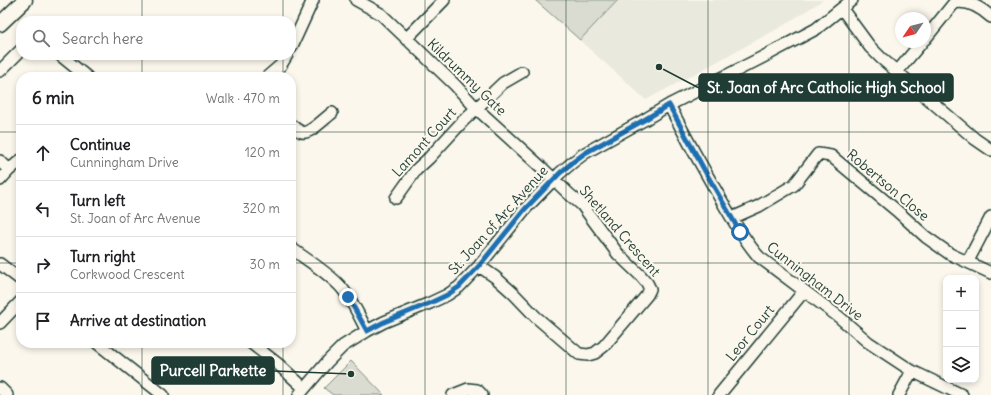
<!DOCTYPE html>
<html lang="en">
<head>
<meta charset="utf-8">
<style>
  :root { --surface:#fff; --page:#f6f6f6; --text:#202124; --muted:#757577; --line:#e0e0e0 }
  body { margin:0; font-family:Delius,sans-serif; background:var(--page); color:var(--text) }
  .controls { position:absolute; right:12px; bottom:12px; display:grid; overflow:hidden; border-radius:8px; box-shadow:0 2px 6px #0003 }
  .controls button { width:36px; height:36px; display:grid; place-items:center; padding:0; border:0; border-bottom:1px solid var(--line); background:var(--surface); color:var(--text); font:20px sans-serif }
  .compass { position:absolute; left:895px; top:12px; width:36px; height:36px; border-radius:50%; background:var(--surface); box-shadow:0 2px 6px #0003; rotate:235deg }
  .stop { position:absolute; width:12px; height:12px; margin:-9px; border:3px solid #1f6fb2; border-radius:50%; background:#fff }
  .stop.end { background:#1f6fb2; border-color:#fff; box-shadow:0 1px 4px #0008 }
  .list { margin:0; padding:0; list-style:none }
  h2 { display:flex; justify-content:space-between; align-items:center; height:52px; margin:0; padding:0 16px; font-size:17px }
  h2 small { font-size:13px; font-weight:400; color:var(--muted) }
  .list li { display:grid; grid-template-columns:26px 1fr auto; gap:12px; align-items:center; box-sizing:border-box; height:56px; padding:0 16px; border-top:1px solid var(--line) }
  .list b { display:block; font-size:15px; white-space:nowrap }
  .list p { margin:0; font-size:13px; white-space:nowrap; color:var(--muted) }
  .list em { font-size:13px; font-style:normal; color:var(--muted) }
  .icon { flex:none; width:22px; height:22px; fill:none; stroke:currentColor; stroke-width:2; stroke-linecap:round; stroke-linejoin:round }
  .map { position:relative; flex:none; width:991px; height:395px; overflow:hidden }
  .search { position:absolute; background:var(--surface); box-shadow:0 2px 6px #0003; left:16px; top:16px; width:280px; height:44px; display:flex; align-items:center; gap:10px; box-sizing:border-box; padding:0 14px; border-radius:16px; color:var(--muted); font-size:15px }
  .panel { position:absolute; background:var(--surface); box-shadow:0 2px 6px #0003; left:16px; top:72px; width:280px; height:276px; border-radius:16px }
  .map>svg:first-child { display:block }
  .built { fill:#eae9de }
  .green { fill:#dbdcd1; stroke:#7d8c82 }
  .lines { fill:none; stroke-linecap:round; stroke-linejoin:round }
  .minor-casing { stroke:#1f3d34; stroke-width:14 }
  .major-casing { stroke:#1f3d34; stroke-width:17 }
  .minor { stroke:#fbf7ec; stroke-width:11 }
  .major { stroke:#fbf7ec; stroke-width:14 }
  .route { stroke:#1f6fb2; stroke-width:5 }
  .grid { fill:none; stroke:#1f3d34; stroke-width:1; stroke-opacity:0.55 }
  .labels { text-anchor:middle; stroke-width:4; stroke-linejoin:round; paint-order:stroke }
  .street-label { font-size:14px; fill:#1f3d34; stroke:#fbf7ec }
  .leader { fill:none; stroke:#1f3d34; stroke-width:1.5 }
  .callout-dot { fill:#1f3d34; stroke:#fbf7ec; stroke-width:1.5 }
  .callout { fill:#1f3d34; stroke:#1f3d34; stroke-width:1.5 }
  .callout-label { font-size:15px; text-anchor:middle; font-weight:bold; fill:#fff }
</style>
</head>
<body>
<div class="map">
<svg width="991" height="395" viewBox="0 0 991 395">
  <rect width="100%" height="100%" fill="#fbf7ec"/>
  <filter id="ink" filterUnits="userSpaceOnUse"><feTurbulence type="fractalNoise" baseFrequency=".025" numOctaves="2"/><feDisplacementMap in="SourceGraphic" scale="8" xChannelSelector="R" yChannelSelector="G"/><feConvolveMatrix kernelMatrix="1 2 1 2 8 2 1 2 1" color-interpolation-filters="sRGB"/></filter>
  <g filter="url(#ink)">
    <!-- built -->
    <path class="built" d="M 535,0 L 823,0 L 781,27 L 646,100 Z"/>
    <!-- green -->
    <path class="green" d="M 535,0 L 618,0 L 580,40 Z
      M 351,361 L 384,395 L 333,395 L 324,388 Z"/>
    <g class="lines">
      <defs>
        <path id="minor" d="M 356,0 L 365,5 L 381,14 L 455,85 L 476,108 L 541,167 L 569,194 L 582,205 L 618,254 L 641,276 L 647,283 L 650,289 L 647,295 L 604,346 L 595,353 L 588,355 L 579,354 L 536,317 L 513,293 L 495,277 L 479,266
          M 842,9 L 870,47 L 881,58 L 975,139 L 991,150
          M 406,39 L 444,0
          M 925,39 L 954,3 C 968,0 981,8 991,17
          M 291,48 L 313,0
          M 60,55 L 87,77
          M 0,71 L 21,50
          M 897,72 L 922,42
          M 267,77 L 281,65 L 287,55
          M 669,105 C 685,136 702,167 720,198 C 732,218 743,239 759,257 L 839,317 L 868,342 L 912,371 L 962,395
          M 291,125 C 294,127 298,131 302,132 C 309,135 325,118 332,113
          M 0,161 L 9,170
          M 0,180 L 9,170 L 21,160
          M 396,198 L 416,170 L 429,158 L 463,121 L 503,83 L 522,72
          M 732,218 L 759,206 L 794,185 L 818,154 L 831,156 L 896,210 L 926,237 L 950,254 L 991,273
          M 291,248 C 307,260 326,271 340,286 C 352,299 359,316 367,331
          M 968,261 L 991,217
          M 0,264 L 21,280
          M 0,323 L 21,301
          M 97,343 L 163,395
          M 251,343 L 278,364 L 304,388
          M 0,388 L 7,395
          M 299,395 L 328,361 L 343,346 L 367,331 L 384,322 L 430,303 L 447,295 L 459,287 L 479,266 L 525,209 L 560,173 L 573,162 L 585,153 L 644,120 L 669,105 L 763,57 L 816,29 L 852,0
          M 453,395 L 468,389 L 477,390 L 482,395
          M 719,395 L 804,291
          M 899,395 L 912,371"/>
        <path id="major" d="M 0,24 L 25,0"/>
      </defs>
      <!-- minor casing -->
      <use href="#minor" class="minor-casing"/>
      <!-- major casing -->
      <use href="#major" class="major-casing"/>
      <!-- minor -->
      <use href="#minor" class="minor"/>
      <!-- major -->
      <use href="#major" class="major"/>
    </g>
  </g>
  <g class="lines" filter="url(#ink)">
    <!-- route -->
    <path class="route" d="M 348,297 L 367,331 L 384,322 L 430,303 L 447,295 L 459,287 L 479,266 L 525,209 L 560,173 L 573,162 L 585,153 L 644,120 L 669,105 L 706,173 L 740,232"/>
  </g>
  <!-- grid -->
  <path class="grid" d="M 142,0 L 142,21M 283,0 L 283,21M 425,0 L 425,395M 566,0 L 566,395M 708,0 L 708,395M 849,0 L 849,395M 142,55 L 142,77M 283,55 L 283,77M 0,132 L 21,132M 291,132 L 991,132M 0,263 L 21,263M 291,263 L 991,263M 142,343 L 142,395M 283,343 L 283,395"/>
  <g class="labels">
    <!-- street labels -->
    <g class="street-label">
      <text transform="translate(467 77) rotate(44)" y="5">Kildrummy Gate</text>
      <text transform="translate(424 142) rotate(-48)" y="5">Lamont Court</text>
      <text transform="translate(888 185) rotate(40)" y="5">Robertson Close</text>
      <text transform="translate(498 220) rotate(-48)" y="5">St. Joan of Arc Avenue</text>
      <text transform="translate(620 231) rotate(49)" y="5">Shetland Crescent</text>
      <text transform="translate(815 281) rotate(38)" y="5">Cunningham Drive</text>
      <text transform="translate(750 333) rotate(-51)" y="5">Leor Court</text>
    </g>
  </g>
  <!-- callouts -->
  <path class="leader" d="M659 67L699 88M351 374L274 371"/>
  <g class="callout-dot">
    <circle cx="659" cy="67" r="4"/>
    <circle cx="351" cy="374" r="4"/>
  </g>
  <g class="callout">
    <rect x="699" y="74" width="254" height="27" rx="4"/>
    <rect x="152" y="357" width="122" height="27" rx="4"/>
  </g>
  <g class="callout-label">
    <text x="826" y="93">St. Joan of Arc Catholic High School</text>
    <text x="213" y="376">Purcell Parkette</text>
  </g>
</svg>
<div class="controls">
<button>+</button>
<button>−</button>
<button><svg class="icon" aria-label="layers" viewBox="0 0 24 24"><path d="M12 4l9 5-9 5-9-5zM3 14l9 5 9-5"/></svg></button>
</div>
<svg class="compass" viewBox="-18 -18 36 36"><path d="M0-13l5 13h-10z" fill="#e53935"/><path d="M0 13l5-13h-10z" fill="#757577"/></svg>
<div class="stop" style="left:740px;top:232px"></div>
<div class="stop end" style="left:348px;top:297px"></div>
<div class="search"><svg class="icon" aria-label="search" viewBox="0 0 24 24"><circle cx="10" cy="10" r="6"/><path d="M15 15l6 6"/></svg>Search here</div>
<section class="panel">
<h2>6 min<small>Walk · 470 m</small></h2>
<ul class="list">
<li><svg class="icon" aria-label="ahead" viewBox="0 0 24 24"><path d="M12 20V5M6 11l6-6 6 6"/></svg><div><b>Continue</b><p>Cunningham Drive</p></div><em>120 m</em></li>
<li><svg class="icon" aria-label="left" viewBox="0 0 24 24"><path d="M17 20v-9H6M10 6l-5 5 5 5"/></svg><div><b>Turn left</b><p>St. Joan of Arc Avenue</p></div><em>320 m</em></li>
<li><svg class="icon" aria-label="right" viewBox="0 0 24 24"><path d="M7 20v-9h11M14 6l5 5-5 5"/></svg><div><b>Turn right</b><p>Corkwood Crescent</p></div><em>30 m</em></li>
<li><svg class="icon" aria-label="arrive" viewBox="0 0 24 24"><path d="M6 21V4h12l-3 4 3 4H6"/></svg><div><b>Arrive at destination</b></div></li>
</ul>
</section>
</div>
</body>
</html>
